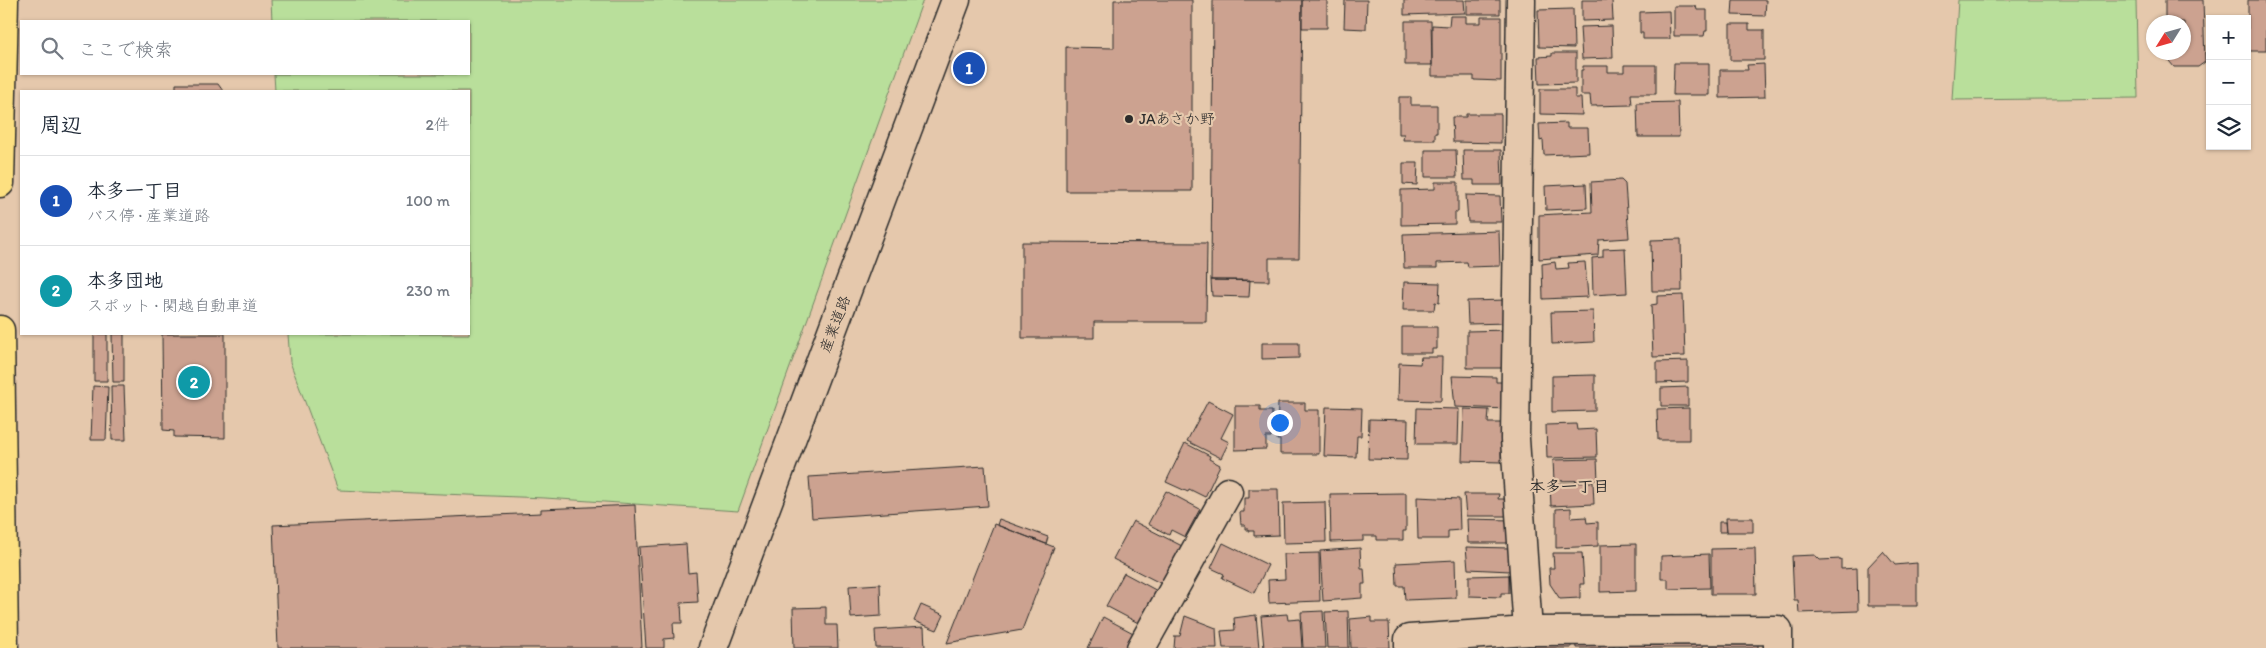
<!DOCTYPE html>
<html lang="ja">
<head>
<meta charset="utf-8">
<style>
  :root { --surface:#fff; --page:#f2f2f3; --text:#1f2937; --muted:#747a83; --line:#e0e1e3; --accent:#0f766e }
  body { margin:0; font-family:Itim,"Klee One",sans-serif; background:var(--page); color:var(--text) }
  .controls { position:absolute; right:15px; top:15px; display:grid; overflow:hidden; border-radius:0px; box-shadow:0 1px 4px #0004 }
  .controls button { width:45px; height:45px; display:grid; place-items:center; padding:0; border:0; border-bottom:1px solid var(--line); background:var(--surface); color:var(--text); font:25px sans-serif }
  .compass { position:absolute; left:2146px; top:15px; width:45px; height:45px; border-radius:50%; background:var(--surface); box-shadow:0 1px 4px #0004; rotate:233deg }
  .you { position:absolute; left:1279px; top:422px; width:18px; height:18px; margin:-12px; border:4px solid #fff; border-radius:50%; background:#1a73e8; box-shadow:0 0 0 8px #1a73e833 }
  .badge { display:grid; place-items:center; width:32px; height:32px; border-radius:50%; background:var(--accent); color:#fff; font-size:16px; font-weight:700 }
  .pin { position:absolute; translate:-50% -50%; border:2px solid #fff; box-shadow:0 1px 5px #0006 }
  .list { margin:0; padding:0; list-style:none }
  h2 { display:flex; justify-content:space-between; align-items:center; height:65px; margin:0; padding:0 20px; font-size:21px }
  h2 small { font-size:16px; font-weight:400; color:var(--muted) }
  .list li { display:grid; grid-template-columns:32px 1fr auto; gap:15px; align-items:center; box-sizing:border-box; height:90px; padding:0 20px; border-top:1px solid var(--line) }
  .list b { display:block; font-size:19px; white-space:nowrap }
  .list p { margin:0; font-size:16px; white-space:nowrap; color:var(--muted) }
  .list em { font-size:16px; font-style:normal; color:var(--muted) }
  .icon { flex:none; width:28px; height:28px; fill:none; stroke:currentColor; stroke-width:2; stroke-linecap:round; stroke-linejoin:round }
  .map { position:relative; flex:none; width:2266px; height:648px; overflow:hidden }
  .search { position:absolute; background:var(--surface); box-shadow:0 1px 4px #0004; left:20px; top:20px; width:450px; height:55px; display:flex; align-items:center; gap:12px; box-sizing:border-box; padding:0 18px; border-radius:0px; color:var(--muted); font-size:19px }
  .panel { position:absolute; background:var(--surface); box-shadow:0 1px 4px #0004; left:20px; top:90px; width:450px; height:245px; border-radius:0px }
  .map>svg:first-child { display:block }
  .green { fill:#b9df9b; stroke:#728563 }
  .building { fill:#cca290; stroke:#2b2b2b }
  .lines { fill:none; stroke-linecap:round; stroke-linejoin:round }
  .minor-casing { stroke:#2b2b2b; stroke-width:31 }
  .highway-casing { stroke:#2b2b2b; stroke-width:31 }
  .minor { stroke:#e5c8ac; stroke-width:28 }
  .highway { stroke:#fde080; stroke-width:28 }
  .poi-dot { fill:#2b2b2b; stroke:#e5c8ac; stroke-width:2 }
  .labels { text-anchor:middle; stroke-width:4.5; stroke-linejoin:round; paint-order:stroke }
  .poi-label { font-size:15px; fill:#2b2b2b; stroke:#e5c8ac; text-anchor:start }
  .street-label { font-size:15px; fill:#2b2b2b; stroke:#e5c8ac }
  .neighbourhood-label { font-size:16px; font-weight:bold; fill:#2b2b2b; stroke:#e5c8ac }
</style>
</head>
<body>
<div class="map">
<svg width="2266" height="648" viewBox="0 0 2266 648">
  <rect width="100%" height="100%" fill="#e5c8ac"/>
  <filter id="ink" filterUnits="userSpaceOnUse"><feTurbulence type="fractalNoise" baseFrequency=".02" numOctaves="2"/><feDisplacementMap in="SourceGraphic" scale="10" xChannelSelector="R" yChannelSelector="G"/><feConvolveMatrix kernelMatrix="1 2 1 2 8 2 1 2 1" color-interpolation-filters="sRGB"/></filter>
  <g filter="url(#ink)">
    <!-- green -->
    <path class="green" d="M 271,0 L 923,0 L 738,511 L 545,498 L 338,490 L 290,362 L 288,334 L 469,334 L 469,91 L 275,91 L 274,74 L 469,74 L 469,21 L 272,21 Z
      M 1958,0 L 2136,0 L 2138,98 L 1952,100 Z"/>
    <!-- building -->
    <path class="building" d="M 1114,0 L 1192,0 L 1192,191 L 1066,191 L 1066,47 L 1114,48 Z
      M 1213,0 L 1302,0 L 1299,258 L 1269,258 L 1269,281 L 1211,280 Z
      M 1302,0 L 1327,0 L 1327,28 L 1302,28 Z
      M 1345,0 L 1367,0 L 1366,29 L 1344,28 Z
      M 1404,0 L 1464,0 L 1465,13 L 1404,15 Z
      M 1467,0 L 1500,0 L 1500,14 L 1467,14 Z
      M 1582,0 L 1612,0 L 1613,20 L 1582,21 Z
      M 1733,0 L 1766,0 L 1765,16 L 1732,15 Z
      M 2165,0 L 2203,0 L 2205,62 L 2198,67 L 2174,67 L 2165,56 L 2165,52 L 2184,52 L 2184,22 L 2165,22 Z
      M 2248,0 L 2266,0 L 2266,51 L 2248,51 Z
      M 1674,6 L 1696,6 L 1697,10 L 1707,10 L 1707,31 L 1705,31 L 1704,36 L 1674,36 Z
      M 1573,9 L 1574,48 L 1539,47 L 1538,10 Z
      M 1669,11 L 1670,39 L 1643,39 L 1643,33 L 1640,33 L 1640,12 Z
      M 1450,16 L 1466,16 L 1466,23 L 1481,23 L 1481,17 L 1501,17 L 1501,81 L 1474,80 L 1474,76 L 1432,76 L 1432,25 L 1449,26 Z
      M 1405,21 L 1431,21 L 1432,65 L 1405,65 Z
      M 1730,24 L 1749,24 L 1749,30 L 1764,30 L 1764,60 L 1730,60 Z
      M 1612,26 L 1613,58 L 1582,59 L 1580,27 Z
      M 1552,53 L 1576,53 L 1576,83 L 1539,84 L 1538,57 L 1552,56 Z
      M 1674,63 L 1709,63 L 1709,95 L 1673,95 Z
      M 1764,64 L 1765,97 L 1720,98 L 1720,70 L 1748,70 L 1747,65 Z
      M 1624,65 L 1656,65 L 1656,94 L 1631,94 L 1632,105 L 1591,106 L 1590,95 L 1581,95 L 1581,70 L 1583,70 L 1583,66 L 1608,66 L 1608,72 L 1624,72 Z
      M 176,84 L 218,84 L 223,91 L 176,91 Z
      M 1540,89 L 1575,89 L 1575,98 L 1581,98 L 1582,115 L 1540,114 Z
      M 1399,97 L 1411,97 L 1411,105 L 1437,105 L 1437,133 L 1435,133 L 1435,140 L 1403,140 L 1404,134 L 1399,134 Z
      M 1678,102 L 1679,137 L 1638,137 L 1637,103 Z
      M 1466,114 L 1501,114 L 1501,143 L 1453,142 L 1452,117 L 1466,117 Z
      M 1567,123 L 1567,128 L 1588,128 L 1589,153 L 1544,155 L 1543,140 L 1540,141 L 1539,124 Z
      M 1425,150 L 1456,150 L 1457,177 L 1425,177 Z
      M 1463,150 L 1501,150 L 1502,185 L 1474,185 L 1474,180 L 1464,180 Z
      M 1403,163 L 1418,163 L 1417,185 L 1403,184 Z
      M 1621,180 L 1625,184 L 1629,238 L 1599,240 L 1598,255 L 1539,259 L 1539,215 L 1592,212 L 1591,182 Z
      M 1435,182 L 1458,182 L 1458,212 L 1455,212 L 1455,224 L 1401,225 L 1401,190 L 1435,189 Z
      M 1586,184 L 1587,208 L 1546,210 L 1545,186 Z
      M 1466,195 L 1500,196 L 1501,222 L 1468,222 Z
      M 1499,231 L 1500,266 L 1468,267 L 1467,262 L 1437,263 L 1437,268 L 1404,268 L 1403,234 Z
      M 1681,239 L 1682,291 L 1652,291 L 1651,240 Z
      M 1022,242 L 1207,243 L 1206,322 L 1094,322 L 1094,338 L 1022,338 Z
      M 1625,248 L 1627,293 L 1593,295 L 1592,258 L 1603,257 L 1603,249 Z
      M 1555,262 L 1556,269 L 1569,268 L 1568,263 L 1585,262 L 1588,297 L 1543,299 L 1542,264 Z
      M 1211,280 L 1250,280 L 1249,297 L 1212,296 Z
      M 1404,282 L 1440,283 L 1439,303 L 1435,302 L 1434,310 L 1403,310 Z
      M 1683,295 L 1685,356 L 1653,357 L 1651,305 L 1657,304 L 1657,296 Z
      M 1507,300 L 1508,323 L 1468,324 L 1467,301 Z
      M 1593,311 L 1594,342 L 1552,344 L 1551,312 Z
      M 1402,327 L 1437,327 L 1437,349 L 1432,349 L 1432,353 L 1402,353 Z
      M 1509,330 L 1509,368 L 1467,368 L 1467,331 Z
      M 94,334 L 107,334 L 107,381 L 94,381 Z
      M 112,334 L 124,334 L 124,382 L 113,382 Z
      M 162,334 L 225,334 L 225,438 L 174,437 L 174,431 L 163,430 Z
      M 1262,343 L 1299,343 L 1299,358 L 1262,359 Z
      M 1421,357 L 1442,357 L 1441,401 L 1398,400 L 1399,363 L 1420,364 Z
      M 1688,361 L 1688,382 L 1657,383 L 1657,362 Z
      M 1595,375 L 1595,411 L 1552,412 L 1552,376 Z
      M 1452,376 L 1496,377 L 1496,382 L 1509,382 L 1508,409 L 1455,407 Z
      M 93,386 L 108,387 L 106,440 L 91,440 Z
      M 111,386 L 124,386 L 126,440 L 112,440 Z
      M 1688,387 L 1688,406 L 1661,406 L 1661,388 Z
      M 1208,401 L 1233,414 L 1221,438 L 1229,442 L 1221,458 L 1187,441 Z
      M 1278,403 L 1305,403 L 1305,410 L 1319,410 L 1319,454 L 1280,454 L 1280,440 L 1277,440 Z
      M 1235,406 L 1260,406 L 1260,411 L 1272,411 L 1271,437 L 1266,437 L 1266,449 L 1235,450 Z
      M 1326,407 L 1362,408 L 1361,436 L 1357,436 L 1356,457 L 1324,456 Z
      M 1417,408 L 1459,409 L 1458,444 L 1416,444 Z
      M 1689,408 L 1689,440 L 1658,440 L 1657,409 Z
      M 1464,409 L 1489,410 L 1488,423 L 1502,423 L 1501,462 L 1462,461 Z
      M 1369,419 L 1408,420 L 1407,460 L 1368,459 Z
      M 1576,424 L 1577,430 L 1596,429 L 1597,457 L 1547,458 L 1546,425 Z
      M 1185,443 L 1210,456 L 1209,459 L 1220,465 L 1205,497 L 1189,489 L 1188,492 L 1166,482 Z
      M 1597,459 L 1598,480 L 1554,481 L 1553,460 Z
      M 985,466 L 988,506 L 812,518 L 809,477 Z
      M 1593,482 L 1594,504 L 1551,506 L 1550,484 Z
      M 1249,489 L 1278,489 L 1279,535 L 1254,536 L 1254,531 L 1248,531 L 1248,529 L 1245,529 L 1245,525 L 1241,525 L 1240,512 L 1244,512 L 1244,498 L 1249,498 Z
      M 1166,491 L 1200,509 L 1185,537 L 1171,530 L 1169,535 L 1148,524 Z
      M 1406,493 L 1406,531 L 1403,531 L 1403,540 L 1377,540 L 1377,536 L 1363,536 L 1363,541 L 1331,542 L 1330,494 Z
      M 1464,494 L 1499,494 L 1498,499 L 1508,499 L 1509,516 L 1466,516 Z
      M 1417,497 L 1459,499 L 1460,530 L 1448,531 L 1448,539 L 1418,539 Z
      M 1325,502 L 1326,542 L 1284,543 L 1283,503 Z
      M 635,505 L 642,648 L 278,648 L 273,525 L 541,513 L 541,509 Z
      M 1571,508 L 1571,518 L 1586,517 L 1587,523 L 1598,522 L 1598,546 L 1556,548 L 1556,509 Z
      M 1726,518 L 1753,518 L 1753,532 L 1727,532 Z
      M 999,519 L 1048,537 L 1046,544 L 997,525 Z
      M 1467,519 L 1511,520 L 1511,543 L 1468,543 Z
      M 1133,521 L 1182,546 L 1162,584 L 1113,559 Z
      M 1719,522 L 1726,522 L 1727,532 L 1719,532 Z
      M 994,524 L 1054,547 L 1022,630 L 947,643 Z
      M 1223,543 L 1268,565 L 1254,593 L 1222,578 L 1224,574 L 1211,568 Z
      M 686,544 L 688,573 L 696,572 L 698,602 L 681,603 L 682,623 L 673,623 L 674,638 L 664,639 L 664,648 L 646,648 L 639,547 Z
      M 1636,544 L 1636,591 L 1600,592 L 1600,545 Z
      M 1466,547 L 1510,548 L 1510,571 L 1468,569 Z
      M 1360,548 L 1361,568 L 1364,568 L 1365,584 L 1362,584 L 1362,598 L 1323,601 L 1320,551 Z
      M 1755,548 L 1756,594 L 1711,594 L 1711,549 Z
      M 1883,551 L 1895,565 L 1917,563 L 1917,606 L 1868,606 L 1868,567 Z
      M 1319,553 L 1320,601 L 1269,603 L 1268,580 L 1285,579 L 1284,554 Z
      M 1553,553 L 1582,553 L 1584,584 L 1580,584 L 1580,598 L 1560,599 L 1550,584 L 1549,568 L 1554,568 Z
      M 1709,554 L 1710,588 L 1668,589 L 1668,579 L 1661,579 L 1661,556 Z
      M 1815,555 L 1820,560 L 1841,559 L 1841,569 L 1857,568 L 1858,611 L 1799,613 L 1798,600 L 1794,600 L 1792,556 Z
      M 1455,560 L 1456,598 L 1405,600 L 1404,586 L 1397,586 L 1396,563 Z
      M 1124,573 L 1163,594 L 1144,626 L 1106,606 Z
      M 1509,575 L 1509,593 L 1501,593 L 1501,597 L 1469,596 L 1469,576 Z
      M 880,584 L 881,616 L 851,618 L 849,586 Z
      M 921,605 L 944,615 L 937,630 L 914,621 Z
      M 826,607 L 826,625 L 837,625 L 838,648 L 794,648 L 793,608 Z
      M 1323,611 L 1325,648 L 1303,648 L 1301,612 Z
      M 1348,611 L 1349,648 L 1327,648 L 1325,612 Z
      M 1287,614 L 1288,620 L 1300,619 L 1302,648 L 1264,648 L 1261,616 Z
      M 1256,615 L 1259,648 L 1223,648 L 1221,631 L 1235,630 L 1234,618 Z
      M 1185,616 L 1216,628 L 1217,648 L 1174,648 L 1175,636 L 1180,636 Z
      M 1103,617 L 1137,635 L 1130,648 L 1088,648 Z
      M 1372,617 L 1372,622 L 1389,622 L 1390,648 L 1351,648 L 1350,619 Z
      M 924,627 L 925,648 L 876,648 L 875,630 Z
      M 1620,634 L 1702,641 L 1702,648 L 1620,648 Z
      M 1614,635 L 1614,648 L 1576,648 L 1575,636 Z
      M 1738,640 L 1758,640 L 1758,648 L 1710,648 L 1710,645 L 1738,644 Z
      M 1527,642 L 1571,642 L 1571,648 L 1528,648 Z"/>
    <g class="lines">
      <defs>
        <path id="minor" d="M 1521,0 L 1515,439 L 1528,631
          M 713,648 L 956,0
          M 1141,648 L 1228,492
          M 1409,648 L 1409,639 L 1528,631 L 1778,630 L 1778,648"/>
        <path id="highway" d="M 0,183 L 4,0
          M 0,330 L 4,648"/>
      </defs>
      <!-- minor casing -->
      <use href="#minor" class="minor-casing"/>
      <!-- highway casing -->
      <use href="#highway" class="highway-casing"/>
      <!-- minor -->
      <use href="#minor" class="minor"/>
      <!-- highway -->
      <use href="#highway" class="highway"/>
    </g>
  </g>
  <!-- markers -->
  <circle class="poi-dot" cx="1129" cy="119" r="5"/>
  <g class="labels">
    <!-- poi labels -->
    <g class="poi-label">
      <text x="1139" y="124">JAあさか野</text>
    </g>
    <!-- street labels -->
    <g class="street-label">
      <text transform="translate(835 324) rotate(-69)" y="5">産業道路</text>
    </g>
    <!-- neighbourhood labels -->
    <g class="neighbourhood-label">
      <text x="1569" y="492">本多一丁目</text>
    </g>
  </g>
</svg>
<div class="controls">
<button>+</button>
<button>−</button>
<button><svg class="icon" aria-label="layers" viewBox="0 0 24 24"><path d="M12 4l9 5-9 5-9-5zM3 14l9 5 9-5"/></svg></button>
</div>
<svg class="compass" viewBox="-18 -18 36 36"><path d="M0-13l5 13h-10z" fill="#e53935"/><path d="M0 13l5-13h-10z" fill="#747a83"/></svg>
<div class="you"></div>
<div class="pin badge" style="left:969px;top:68px;background:#1a4fb4">1</div>
<div class="pin badge" style="left:194px;top:382px;background:#0f9aa8">2</div>
<div class="search"><svg class="icon" aria-label="search" viewBox="0 0 24 24"><circle cx="10" cy="10" r="6"/><path d="M15 15l6 6"/></svg>ここで検索</div>
<section class="panel">
<h2>周辺<small>2件</small></h2>
<ul class="list">
<li><span class="badge" style="background:#1a4fb4">1</span><div><b>本多一丁目</b><p>バス停 · 産業道路</p></div><em>100 m</em></li>
<li><span class="badge" style="background:#0f9aa8">2</span><div><b>本多団地</b><p>スポット · 関越自動車道</p></div><em>230 m</em></li>
</ul>
</section>
</div>
</body>
</html>
